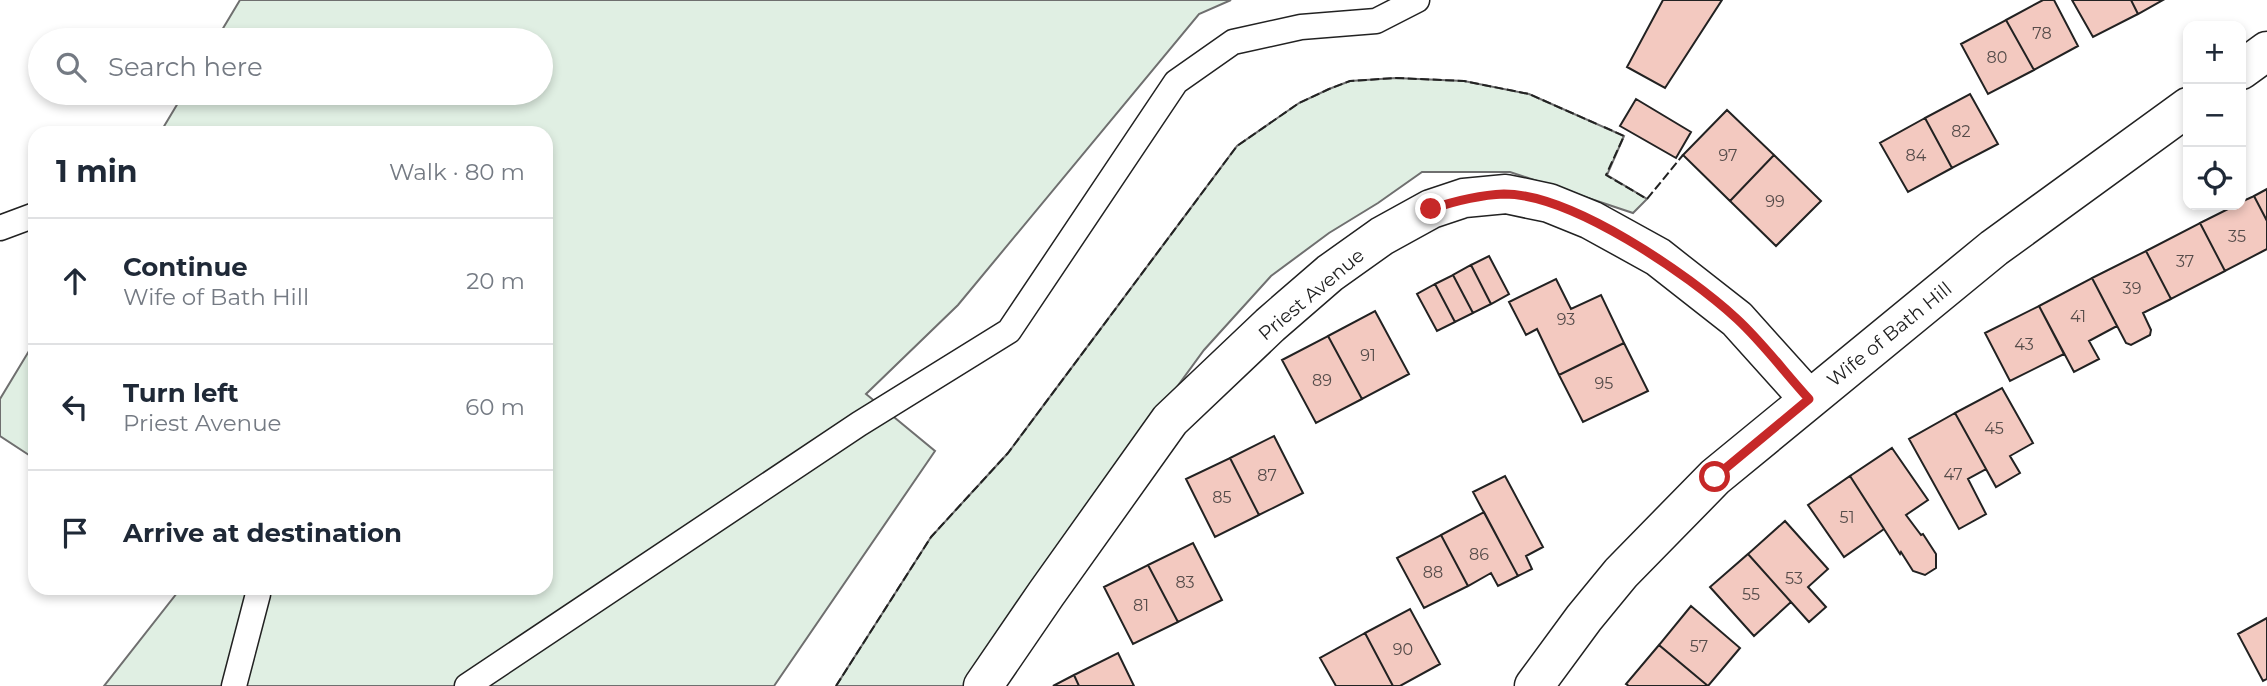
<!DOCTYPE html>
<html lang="en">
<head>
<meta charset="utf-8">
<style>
  :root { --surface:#fff; --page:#f2f2f3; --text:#1f2937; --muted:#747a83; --line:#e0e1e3 }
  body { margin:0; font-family:Montserrat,sans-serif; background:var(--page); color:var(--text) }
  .controls { position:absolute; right:21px; top:21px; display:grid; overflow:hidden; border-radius:14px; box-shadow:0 4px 10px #0003 }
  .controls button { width:63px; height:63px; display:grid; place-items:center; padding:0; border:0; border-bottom:2px solid var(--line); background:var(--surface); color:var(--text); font:35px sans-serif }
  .stop { position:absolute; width:21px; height:21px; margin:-16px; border:5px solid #c62828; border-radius:50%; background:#fff }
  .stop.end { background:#c62828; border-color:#fff; box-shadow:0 2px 7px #0008 }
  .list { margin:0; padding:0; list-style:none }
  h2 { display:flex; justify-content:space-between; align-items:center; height:91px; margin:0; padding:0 28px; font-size:30px }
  h2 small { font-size:23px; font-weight:400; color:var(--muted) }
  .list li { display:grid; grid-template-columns:46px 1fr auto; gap:21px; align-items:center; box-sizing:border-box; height:126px; padding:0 28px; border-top:2px solid var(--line) }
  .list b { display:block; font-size:26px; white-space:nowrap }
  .list p { margin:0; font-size:23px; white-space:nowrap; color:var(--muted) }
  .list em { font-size:23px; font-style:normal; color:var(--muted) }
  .icon { flex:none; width:38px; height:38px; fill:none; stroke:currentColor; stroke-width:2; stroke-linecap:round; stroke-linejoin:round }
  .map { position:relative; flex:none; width:2267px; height:686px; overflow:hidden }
  .search { position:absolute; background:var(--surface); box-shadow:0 4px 10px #0003; left:28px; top:28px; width:525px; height:77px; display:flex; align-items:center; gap:18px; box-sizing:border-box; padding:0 24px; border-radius:38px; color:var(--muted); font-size:26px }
  .panel { position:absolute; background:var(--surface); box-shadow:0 4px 10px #0003; left:28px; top:126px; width:525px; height:469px; border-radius:21px }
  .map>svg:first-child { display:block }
  .green { fill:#e0efe3; stroke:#6f6f6f; stroke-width:2 }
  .building { fill:#f3c9c0; stroke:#222; stroke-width:2 }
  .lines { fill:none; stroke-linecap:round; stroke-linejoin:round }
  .service-casing { stroke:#222; stroke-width:27 }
  .minor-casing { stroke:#222; stroke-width:41 }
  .service { stroke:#fff; stroke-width:24 }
  .minor { stroke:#fff; stroke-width:38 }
  .fence { stroke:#222; stroke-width:2; stroke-dasharray:9 3.5; stroke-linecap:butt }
  .route { stroke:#c62828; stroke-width:9 }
  .labels { text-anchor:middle; stroke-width:5; stroke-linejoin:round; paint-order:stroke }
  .number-label { font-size:16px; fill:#564c4a }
  .street-label { font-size:19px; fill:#222; stroke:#fff }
</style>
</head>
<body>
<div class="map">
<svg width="2267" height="686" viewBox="0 0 2267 686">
  <rect width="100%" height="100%" fill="#fff"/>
  <!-- green -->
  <path class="green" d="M 240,0 L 1231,0 L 1199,14 L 958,305 L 866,394 L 935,451 L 774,686 L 104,686 L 181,588 L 546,588 L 546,133 L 160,133 L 184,93 L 541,93 L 541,40 L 216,40 Z
    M 1396,78 L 1464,81 L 1529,94 L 1624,136 L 1607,175 L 1647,199 L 1633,213 L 1510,172 L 1422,172 L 1378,203 L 1329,233 L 1271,276 L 1204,350 L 1031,587 L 966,686 L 836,686 L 931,537 L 1008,453 L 1237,146 L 1299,103 L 1329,89 L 1350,81 Z
    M 35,341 L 35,459 L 0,436 L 0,399 Z"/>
  <!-- building -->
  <path class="building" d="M 1663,0 L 1722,0 L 1665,88 L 1627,67 Z
    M 2043,0 L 2054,0 L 2078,46 L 2034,70 L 2006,20 Z
    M 2072,0 L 2131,0 L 2138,14 L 2093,37 Z
    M 2131,0 L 2163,0 L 2138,14 Z
    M 2006,20 L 2034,70 L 1988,94 L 1961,44 Z
    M 1970,94 L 1998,144 L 1952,168 L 1925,118 Z
    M 1636,99 L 1691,132 L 1676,158 L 1620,126 Z
    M 1727,110 L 1774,155 L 1730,201 L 1683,155 Z
    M 1925,118 L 1952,168 L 1908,192 L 1880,143 Z
    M 1774,155 L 1821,201 L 1776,246 L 1730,201 Z
    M 2267,189 L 2267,221 L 2254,196 Z
    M 2254,196 L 2267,221 L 2267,249 L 2225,271 L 2200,223 L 2236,205 L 2241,205 L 2241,202 Z
    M 2200,223 L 2225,271 L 2171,299 L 2146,251 Z
    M 2146,251 L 2171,299 L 2143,313 L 2151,330 L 2150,335 L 2131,345 L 2126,343 L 2092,278 Z
    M 1489,256 L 1509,294 L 1491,304 L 1471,265 Z
    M 1471,265 L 1491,304 L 1473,313 L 1453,275 Z
    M 1453,275 L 1473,313 L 1455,322 L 1435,284 Z
    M 2092,278 L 2117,326 L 2089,341 L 2099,359 L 2074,372 L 2039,306 Z
    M 1556,279 L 1571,309 L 1601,295 L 1624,343 L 1559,375 L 1537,329 L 1526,335 L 1509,302 Z
    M 1435,284 L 1455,322 L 1437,331 L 1417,294 Z
    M 2039,306 L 2064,354 L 2010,381 L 1985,333 Z
    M 1375,311 L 1409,374 L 1362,399 L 1328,336 Z
    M 1328,336 L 1362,399 L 1316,423 L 1282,360 Z
    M 1624,343 L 1648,391 L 1583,422 L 1559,375 Z
    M 2002,388 L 2033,443 L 2010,456 L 2020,473 L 1996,487 L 1955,413 Z
    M 1955,413 L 1986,469 L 1968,479 L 1986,514 L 1959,529 L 1909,439 Z
    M 1274,436 L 1303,493 L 1259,515 L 1230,458 Z
    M 1892,448 L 1928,500 L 1906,515 L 1921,535 L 1923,534 L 1936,554 L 1936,568 L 1925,575 L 1913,571 L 1901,552 L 1900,554 L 1850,476 Z
    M 1230,458 L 1259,515 L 1215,537 L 1186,479 Z
    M 1505,476 L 1543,547 L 1526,556 L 1532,569 L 1518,576 L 1473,492 Z
    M 1850,476 L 1884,529 L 1844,557 L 1808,505 Z
    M 1484,512 L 1518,576 L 1498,586 L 1491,573 L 1468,586 L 1441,535 Z
    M 1785,521 L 1828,569 L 1808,587 L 1826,607 L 1809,622 L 1748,554 Z
    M 1441,535 L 1468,586 L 1424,608 L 1397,558 Z
    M 1193,543 L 1222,600 L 1178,622 L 1148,565 Z
    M 1748,554 L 1791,602 L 1754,636 L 1710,587 Z
    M 1148,565 L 1178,622 L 1133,644 L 1104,587 Z
    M 1691,606 L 1740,648 L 1708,686 L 1659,645 Z
    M 1410,609 L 1440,664 L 1400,686 L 1393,686 L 1365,633 Z
    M 2267,618 L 2267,679 L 2263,681 L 2238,634 Z
    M 1365,633 L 1393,686 L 1336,686 L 1320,658 Z
    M 1659,645 L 1708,686 L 1629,686 L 1626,684 Z
    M 1118,653 L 1134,686 L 1079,686 L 1074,675 Z
    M 1074,675 L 1079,686 L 1053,686 Z"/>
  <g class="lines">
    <defs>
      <path id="service" d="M 0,228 L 35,215
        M 234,686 L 258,594 L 257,588
        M 467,686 L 859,424 L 1009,331 L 1176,82 L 1233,42 L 1301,27 L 1376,21 L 1417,0"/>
      <path id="minor" d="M 2241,70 L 2267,51
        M 983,686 L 1046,594 L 1170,420 L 1270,325 L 1330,273 L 1382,236 L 1431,209 L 1464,198 L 1506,194 L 1549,203 L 1591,220 L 1658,257 L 1737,319 L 1809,399
        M 1534,686 L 1584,618 L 1621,573 L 1715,477 L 1994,248 L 2188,107"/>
    </defs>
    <!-- service casing -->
    <use href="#service" class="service-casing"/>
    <!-- minor casing -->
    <use href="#minor" class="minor-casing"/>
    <!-- service -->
    <use href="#service" class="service"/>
    <!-- minor -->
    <use href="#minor" class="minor"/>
    <!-- fence -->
    <path class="fence" d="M 1604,127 L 1624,136 L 1606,175 L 1647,199 L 1683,155
      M 836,686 L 931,537 L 1008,453 L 1237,146 L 1299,103 L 1329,89 L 1350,81 L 1396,78 L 1464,81 L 1529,94 L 1599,125"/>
  </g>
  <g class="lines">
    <!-- route -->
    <path class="route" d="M 1431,209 C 1455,201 1478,195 1504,194 C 1572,194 1688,274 1737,319 C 1763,343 1785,373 1809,399 L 1715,477"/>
  </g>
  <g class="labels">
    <!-- number labels -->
    <g class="number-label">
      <text x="2042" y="39">78</text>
      <text x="1997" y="63">80</text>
      <text x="1961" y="137">82</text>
      <text x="1728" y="161">97</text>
      <text x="1916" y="161">84</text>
      <text x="1775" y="207">99</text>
      <text x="2237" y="242">35</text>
      <text x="2185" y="267">37</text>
      <text x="2132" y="294">39</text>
      <text x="2078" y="322">41</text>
      <text x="1566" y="325">93</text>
      <text x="2024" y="350">43</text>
      <text x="1368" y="361">91</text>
      <text x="1322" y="386">89</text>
      <text x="1604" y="389">95</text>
      <text x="1994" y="434">45</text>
      <text x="1953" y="480">47</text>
      <text x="1267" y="481">87</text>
      <text x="1222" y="503">85</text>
      <text x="1847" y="523">51</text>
      <text x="1479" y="560">86</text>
      <text x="1433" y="578">88</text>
      <text x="1794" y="584">53</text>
      <text x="1185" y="588">83</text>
      <text x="1751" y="600">55</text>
      <text x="1141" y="611">81</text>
      <text x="1699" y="652">57</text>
      <text x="1403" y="655">90</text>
    </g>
    <!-- street labels -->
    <g class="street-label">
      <text transform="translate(1311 294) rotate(-40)" y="7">Priest Avenue</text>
      <text transform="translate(1889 334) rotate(-39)" y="7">Wife of Bath Hill</text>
    </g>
  </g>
</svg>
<div class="controls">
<button>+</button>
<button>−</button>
<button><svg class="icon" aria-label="locate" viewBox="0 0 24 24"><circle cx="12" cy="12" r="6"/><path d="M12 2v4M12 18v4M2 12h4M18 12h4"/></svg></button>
</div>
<div class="stop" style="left:1715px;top:477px"></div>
<div class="stop end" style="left:1431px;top:209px"></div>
<div class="search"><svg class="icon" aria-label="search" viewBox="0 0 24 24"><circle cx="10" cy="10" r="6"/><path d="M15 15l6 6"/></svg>Search here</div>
<section class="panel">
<h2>1 min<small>Walk · 80 m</small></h2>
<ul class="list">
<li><svg class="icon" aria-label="ahead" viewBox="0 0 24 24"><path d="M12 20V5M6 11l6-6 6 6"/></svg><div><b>Continue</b><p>Wife of Bath Hill</p></div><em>20 m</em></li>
<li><svg class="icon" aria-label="left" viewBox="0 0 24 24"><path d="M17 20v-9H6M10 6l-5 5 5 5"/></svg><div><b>Turn left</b><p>Priest Avenue</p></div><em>60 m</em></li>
<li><svg class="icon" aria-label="arrive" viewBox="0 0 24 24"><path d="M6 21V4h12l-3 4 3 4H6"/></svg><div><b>Arrive at destination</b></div></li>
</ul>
</section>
</div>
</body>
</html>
